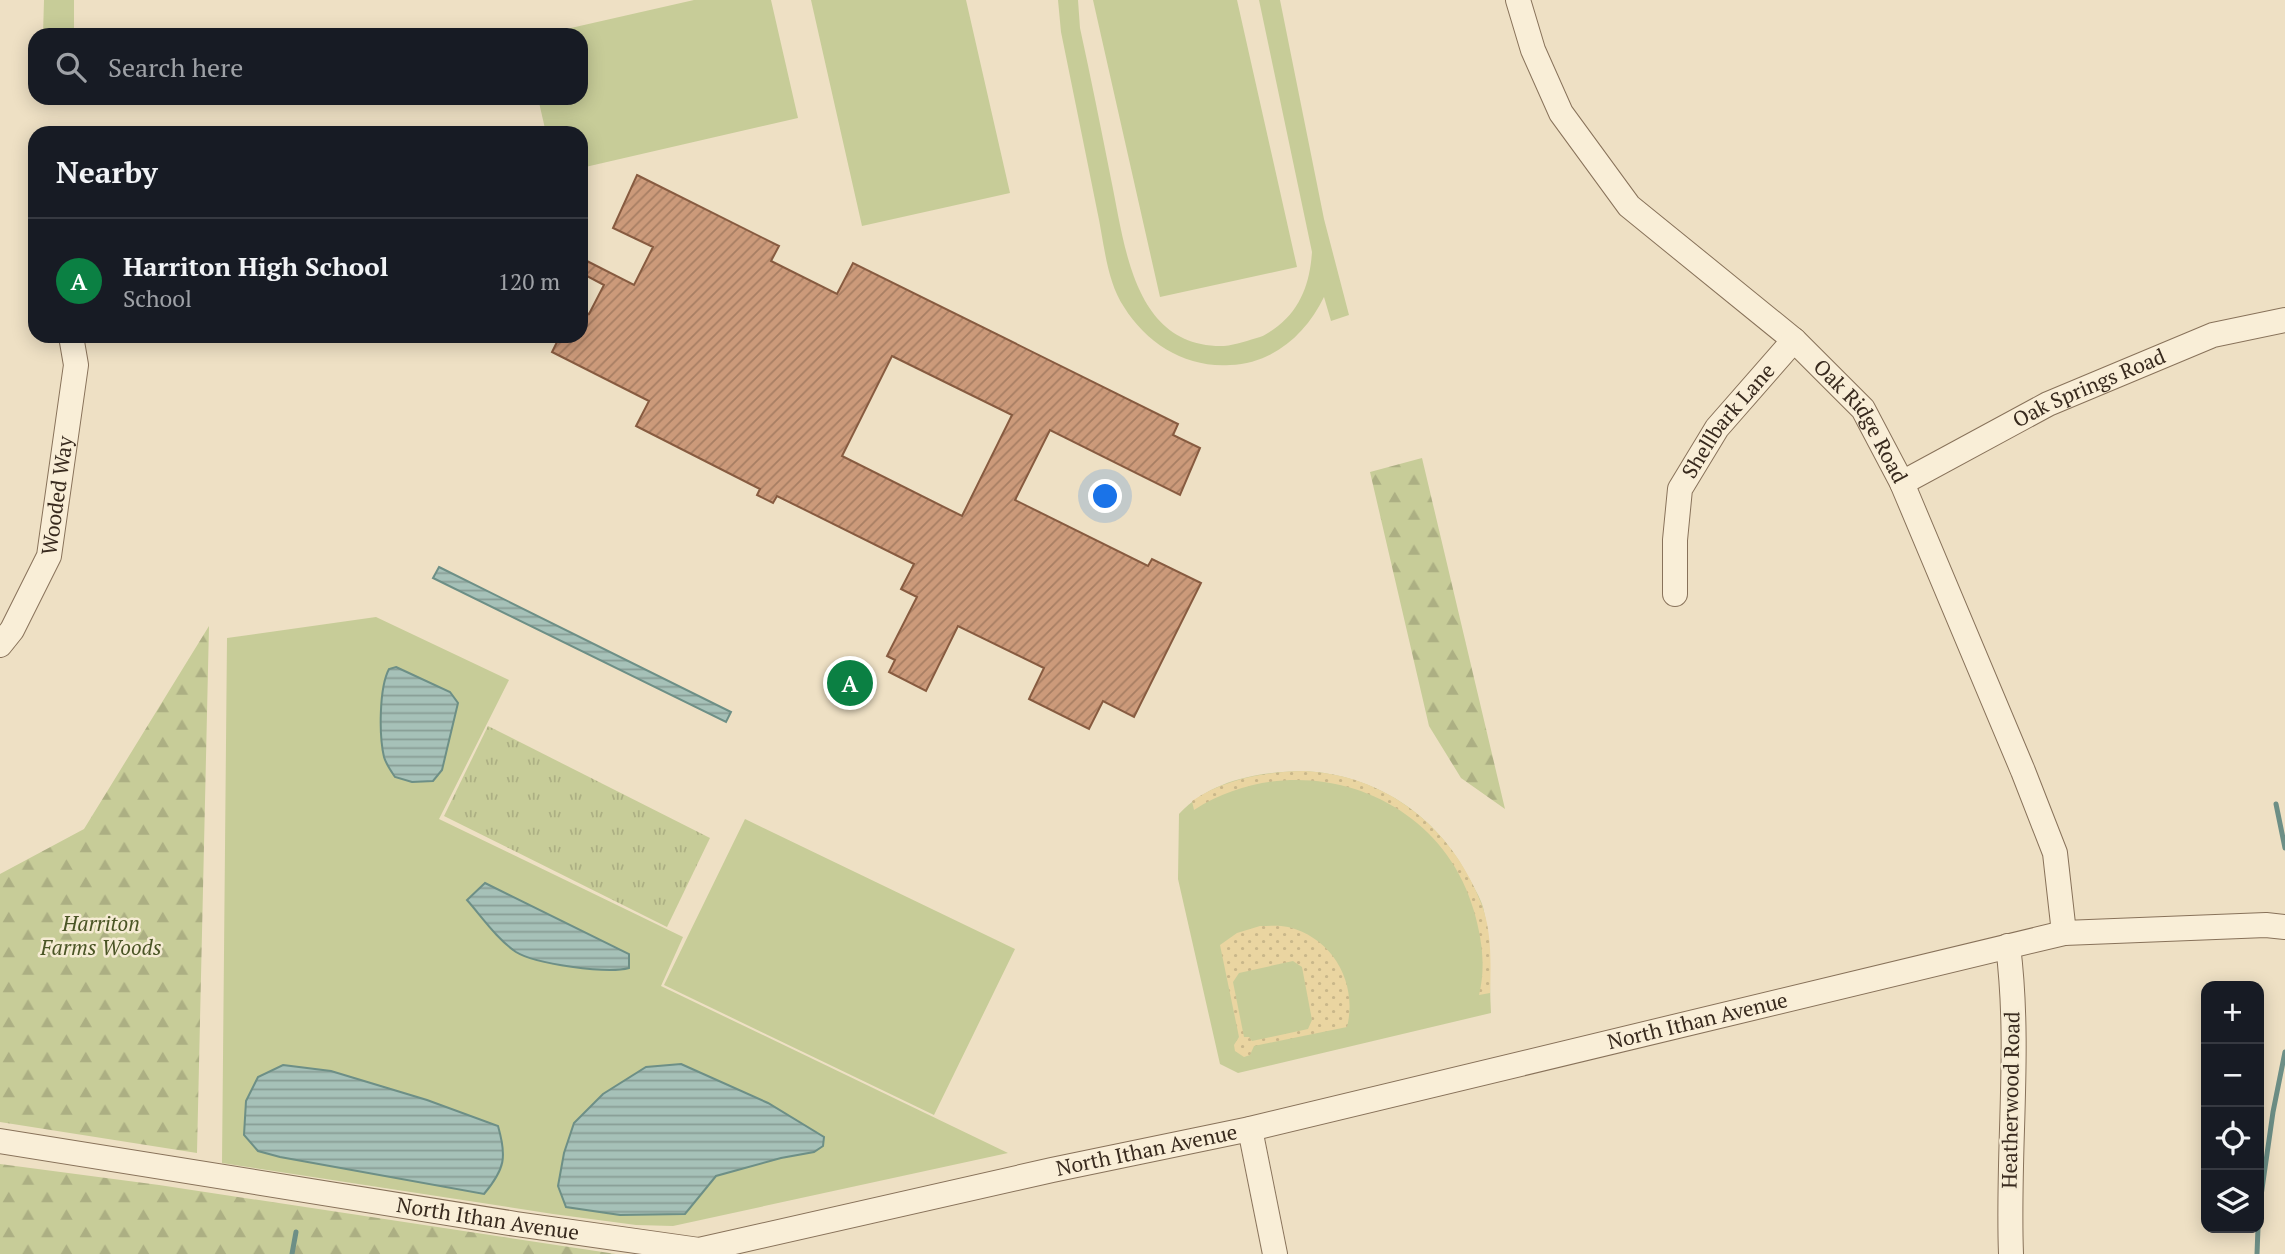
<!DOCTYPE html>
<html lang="en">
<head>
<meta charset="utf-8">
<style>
  :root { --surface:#171b24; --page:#242831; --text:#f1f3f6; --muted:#9ea1a6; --line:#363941; --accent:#0b8043 }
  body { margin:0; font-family:"PT Serif",serif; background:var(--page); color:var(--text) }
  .controls { position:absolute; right:21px; bottom:21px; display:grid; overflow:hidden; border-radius:14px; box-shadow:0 4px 18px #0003 }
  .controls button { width:63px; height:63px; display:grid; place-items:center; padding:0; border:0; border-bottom:2px solid var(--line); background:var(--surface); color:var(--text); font:35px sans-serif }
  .you { position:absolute; left:1106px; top:497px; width:24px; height:24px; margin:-18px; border:5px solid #fff; border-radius:50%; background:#1a73e8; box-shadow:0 0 0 10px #1a73e833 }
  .badge { display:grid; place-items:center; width:46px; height:46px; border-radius:50%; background:var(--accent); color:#fff; font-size:23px; font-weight:700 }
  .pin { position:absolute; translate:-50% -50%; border:4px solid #fff; box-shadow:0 2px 7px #0006 }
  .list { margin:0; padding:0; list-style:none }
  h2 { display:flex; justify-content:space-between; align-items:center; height:91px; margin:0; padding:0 28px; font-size:30px }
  h2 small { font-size:23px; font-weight:400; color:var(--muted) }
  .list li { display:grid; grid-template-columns:46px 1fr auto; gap:21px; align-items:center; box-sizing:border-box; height:126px; padding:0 28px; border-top:2px solid var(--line) }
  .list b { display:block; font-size:26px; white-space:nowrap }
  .list p { margin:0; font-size:23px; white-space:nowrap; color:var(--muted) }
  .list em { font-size:23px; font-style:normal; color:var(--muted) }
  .icon { flex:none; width:38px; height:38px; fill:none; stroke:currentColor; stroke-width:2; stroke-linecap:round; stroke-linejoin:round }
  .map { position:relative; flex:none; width:2285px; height:1254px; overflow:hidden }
  .search { position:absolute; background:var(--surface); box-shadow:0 4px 18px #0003; left:28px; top:28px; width:560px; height:77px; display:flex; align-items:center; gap:18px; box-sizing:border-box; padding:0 24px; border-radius:21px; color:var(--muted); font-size:26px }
  .panel { position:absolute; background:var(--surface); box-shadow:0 4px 18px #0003; left:28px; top:126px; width:560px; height:217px; border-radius:21px }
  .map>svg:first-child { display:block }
  .green { fill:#c7cc98 }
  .forest { fill:url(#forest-firs) }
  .sand { fill:url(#sand-dots); fill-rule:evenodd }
  .park { fill:url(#park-tufts) }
  .water { fill:url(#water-rules); stroke:#6d8f86; stroke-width:2 }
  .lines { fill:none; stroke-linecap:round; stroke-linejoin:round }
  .stream { stroke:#6d8f86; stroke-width:5 }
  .building { fill:url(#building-hatch); stroke:#875b40; stroke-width:2; fill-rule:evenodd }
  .minor-casing { stroke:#88725a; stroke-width:26 }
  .minor { stroke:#f9eed7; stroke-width:24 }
  .labels { text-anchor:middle; stroke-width:5; stroke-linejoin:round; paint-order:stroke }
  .street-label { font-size:21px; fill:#382a1e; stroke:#f5ebd3 }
  .park-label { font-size:21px; font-style:italic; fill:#4a5525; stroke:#f5ebd3 }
</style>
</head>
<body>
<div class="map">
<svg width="2285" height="1254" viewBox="0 0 2285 1254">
  <defs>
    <pattern id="forest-firs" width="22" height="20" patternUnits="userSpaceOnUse" patternTransform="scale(1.75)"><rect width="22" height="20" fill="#c7cc98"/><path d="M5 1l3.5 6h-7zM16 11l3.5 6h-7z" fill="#acaf83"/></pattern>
    <pattern id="sand-dots" width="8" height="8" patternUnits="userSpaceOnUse" patternTransform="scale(1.75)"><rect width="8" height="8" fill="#ead5a1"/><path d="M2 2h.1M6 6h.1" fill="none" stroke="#c9b78a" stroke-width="1.8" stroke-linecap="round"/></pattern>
    <pattern id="park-tufts" width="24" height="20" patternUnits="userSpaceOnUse" patternTransform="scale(1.75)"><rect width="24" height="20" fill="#c7cc98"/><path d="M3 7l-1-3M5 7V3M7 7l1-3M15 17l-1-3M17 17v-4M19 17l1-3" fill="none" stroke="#acaf83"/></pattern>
    <pattern id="water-rules" width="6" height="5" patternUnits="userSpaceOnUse" patternTransform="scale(1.75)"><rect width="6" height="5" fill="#a6c1b8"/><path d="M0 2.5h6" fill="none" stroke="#889d95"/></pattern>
    <pattern id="building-hatch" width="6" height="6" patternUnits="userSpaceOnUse" patternTransform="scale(1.75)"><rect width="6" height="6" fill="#cc9a7a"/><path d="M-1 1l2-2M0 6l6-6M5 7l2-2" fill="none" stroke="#a77e63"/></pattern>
  </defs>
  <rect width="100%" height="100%" fill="#eee0c4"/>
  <!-- green -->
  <path class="green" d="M 44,0 L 74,0 L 74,35 L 43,35 Z
    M 694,0 L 771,0 L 798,118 L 581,168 L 581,133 L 546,133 L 538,98 L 581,98 L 581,35 L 540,35 Z
    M 811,0 L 966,0 L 1010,193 L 862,226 Z
    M 1058,0 L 1078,0 L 1080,28 C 1091,78 1101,129 1111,179 C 1125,245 1133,348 1224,346 C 1236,345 1249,340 1260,337 C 1267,335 1272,330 1278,326 C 1302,307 1310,281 1312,252 L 1259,0 L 1280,0 L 1324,219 L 1349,315 L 1331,321 L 1324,297 C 1306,334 1274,363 1230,365 C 1186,368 1147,344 1124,307 C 1106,280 1104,241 1097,210 C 1085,150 1073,91 1061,32 Z
    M 1093,0 L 1237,0 L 1297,267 L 1160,297 Z
    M 376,617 L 509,680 L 439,819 L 683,937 L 661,986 L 1008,1153 L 673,1226 L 636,1225 L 553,1214 L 222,1163 L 227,638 Z
    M 1303,771 C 1375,774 1437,815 1469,878 C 1474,888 1480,897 1483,907 C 1492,942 1489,978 1491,1013 L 1238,1073 L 1220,1064 L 1178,879 L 1179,814 C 1211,780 1258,772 1303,771 Z
    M 745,819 L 1015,949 L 934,1115 L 664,985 Z"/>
  <!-- forest -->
  <path class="forest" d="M 1422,458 L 1505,809 L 1461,778 L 1429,726 L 1370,472 Z
    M 209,626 L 197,1153 L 0,1122 L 0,874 L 84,829 Z
    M 0,1164 L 159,1185 L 616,1254 L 0,1254 Z"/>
  <!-- sand -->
  <path class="sand" d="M 1303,771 C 1385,774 1452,827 1481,903 C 1492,930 1491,964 1490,993 L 1479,995 C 1486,967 1482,939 1474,911 C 1440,791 1297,744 1194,810 L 1192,801 C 1225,779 1264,772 1303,771 Z
    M 1260,926 C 1269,926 1279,925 1288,927 C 1333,938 1358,983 1347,1027 L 1254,1046 L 1250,1055 L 1244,1057 L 1235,1051 L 1234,1045 L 1239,1037 L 1220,945 L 1237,933 ZM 1293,961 L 1302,967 L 1312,1020 L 1308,1029 L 1252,1041 L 1249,1037 L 1244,1037 L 1233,982 L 1239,973 Z"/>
  <!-- park -->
  <path class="park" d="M 488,726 L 710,838 L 667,927 L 444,816 Z"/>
  <!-- water -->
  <path class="water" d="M 439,567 L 731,712 L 726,722 L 433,578 Z
    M 396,667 L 450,692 L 458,703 L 442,770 L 433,781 L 412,782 L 395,777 C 391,771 386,764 384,757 C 379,736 379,688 389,669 Z
    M 485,883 L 629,954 L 629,968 C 607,974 535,964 516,952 C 497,939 482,917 467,900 Z
    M 681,1064 L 768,1103 L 824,1137 L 823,1146 L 814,1152 L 781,1158 L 716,1176 L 685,1214 L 620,1215 L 566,1207 L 558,1186 L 564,1153 L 574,1123 L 603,1094 L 646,1067 Z
    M 283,1065 L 331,1071 L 427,1100 L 498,1126 C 507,1157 505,1169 484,1194 L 280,1157 L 258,1151 L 244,1135 L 246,1101 L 258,1077 Z"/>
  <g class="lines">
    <!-- stream -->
    <path class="stream" d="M 2276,804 L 2285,848
      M 2259,1210 L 2273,1112 L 2285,1052
      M 292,1254 L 296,1232
      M 2257,1254 L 2258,1228"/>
  </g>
  <!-- building -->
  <path class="building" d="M 637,175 L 779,246 L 771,261 L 837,294 L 853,263 L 1178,424 L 1173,435 L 1200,448 L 1180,495 L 1050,430 L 1015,500 L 1148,566 L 1152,559 L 1201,583 L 1134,717 L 1103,701 L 1089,729 L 1029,699 L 1044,668 L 958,626 L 926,691 L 889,672 L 895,660 L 887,656 L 917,597 L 901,589 L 914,564 L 777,496 L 773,503 L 757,495 L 760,489 L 636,426 L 649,401 L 552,352 L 560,336 L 581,336 L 581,311 L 589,314 L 604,285 L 581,273 L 581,258 L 634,285 L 653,247 L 613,228 ZM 892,356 L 1012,415 L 962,516 L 842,456 Z"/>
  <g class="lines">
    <defs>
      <g id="minor">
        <path id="s1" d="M 1518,0 L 1533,50 L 1561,113 L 1629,206 L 1794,340 L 1863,409 L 1902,483 L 2023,771 L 2055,853 L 2064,933"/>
        <path id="s2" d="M 1902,483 L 2048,404 L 2213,335 L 2285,320"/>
        <path id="s3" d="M 1675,594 L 1675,540 L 1680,489 L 1717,428 L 1794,340"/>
        <path id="s4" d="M 0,645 L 12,630 L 49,556 L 76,365 L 71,336"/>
        <path d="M 2008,946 C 2021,1048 2007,1151 2011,1254"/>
        <path d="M 1250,1129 L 1275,1254"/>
        <path id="s5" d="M 0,1141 L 516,1224 L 699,1250 L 1052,1170 L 1250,1129 L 2064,933 L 2266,925 L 2285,927"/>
      </g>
    </defs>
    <!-- minor casing -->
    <use href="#minor" class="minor-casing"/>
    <!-- minor -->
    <use href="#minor" class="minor"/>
  </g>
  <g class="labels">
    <!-- street labels -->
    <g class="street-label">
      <text dy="7" stroke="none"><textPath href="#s2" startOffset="210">Oak Springs Road</textPath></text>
      <text dy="7" stroke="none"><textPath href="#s3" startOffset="189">Shellbark Lane</textPath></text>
      <text dy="7" stroke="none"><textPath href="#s1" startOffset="555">Oak Ridge Road</textPath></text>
      <text dy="7" stroke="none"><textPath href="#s4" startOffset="163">Wooded Way</textPath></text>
      <text dy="7" stroke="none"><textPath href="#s5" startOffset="1732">North Ithan Avenue</textPath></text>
      <text transform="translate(2011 1100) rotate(-89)" y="7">Heatherwood Road</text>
      <text dy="7" stroke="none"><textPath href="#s5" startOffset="1166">North Ithan Avenue</textPath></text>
      <text dy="7" stroke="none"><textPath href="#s5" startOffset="494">North Ithan Avenue</textPath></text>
    </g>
    <!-- park labels -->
    <g class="park-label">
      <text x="101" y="931">Harriton<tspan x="101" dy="24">Farms Woods</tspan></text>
    </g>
  </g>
</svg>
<div class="controls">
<button>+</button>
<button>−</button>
<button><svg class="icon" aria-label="locate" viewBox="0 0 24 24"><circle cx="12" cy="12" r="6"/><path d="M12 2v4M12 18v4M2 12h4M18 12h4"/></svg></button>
<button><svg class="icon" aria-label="layers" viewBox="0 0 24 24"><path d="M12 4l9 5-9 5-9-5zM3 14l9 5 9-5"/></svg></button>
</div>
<div class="you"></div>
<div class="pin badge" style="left:850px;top:683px">A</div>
<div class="search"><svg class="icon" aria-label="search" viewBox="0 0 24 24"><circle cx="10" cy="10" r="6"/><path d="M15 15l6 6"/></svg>Search here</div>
<section class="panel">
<h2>Nearby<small></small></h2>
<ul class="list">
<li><span class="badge">A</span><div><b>Harriton High School</b><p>School</p></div><em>120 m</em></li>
</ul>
</section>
</div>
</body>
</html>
